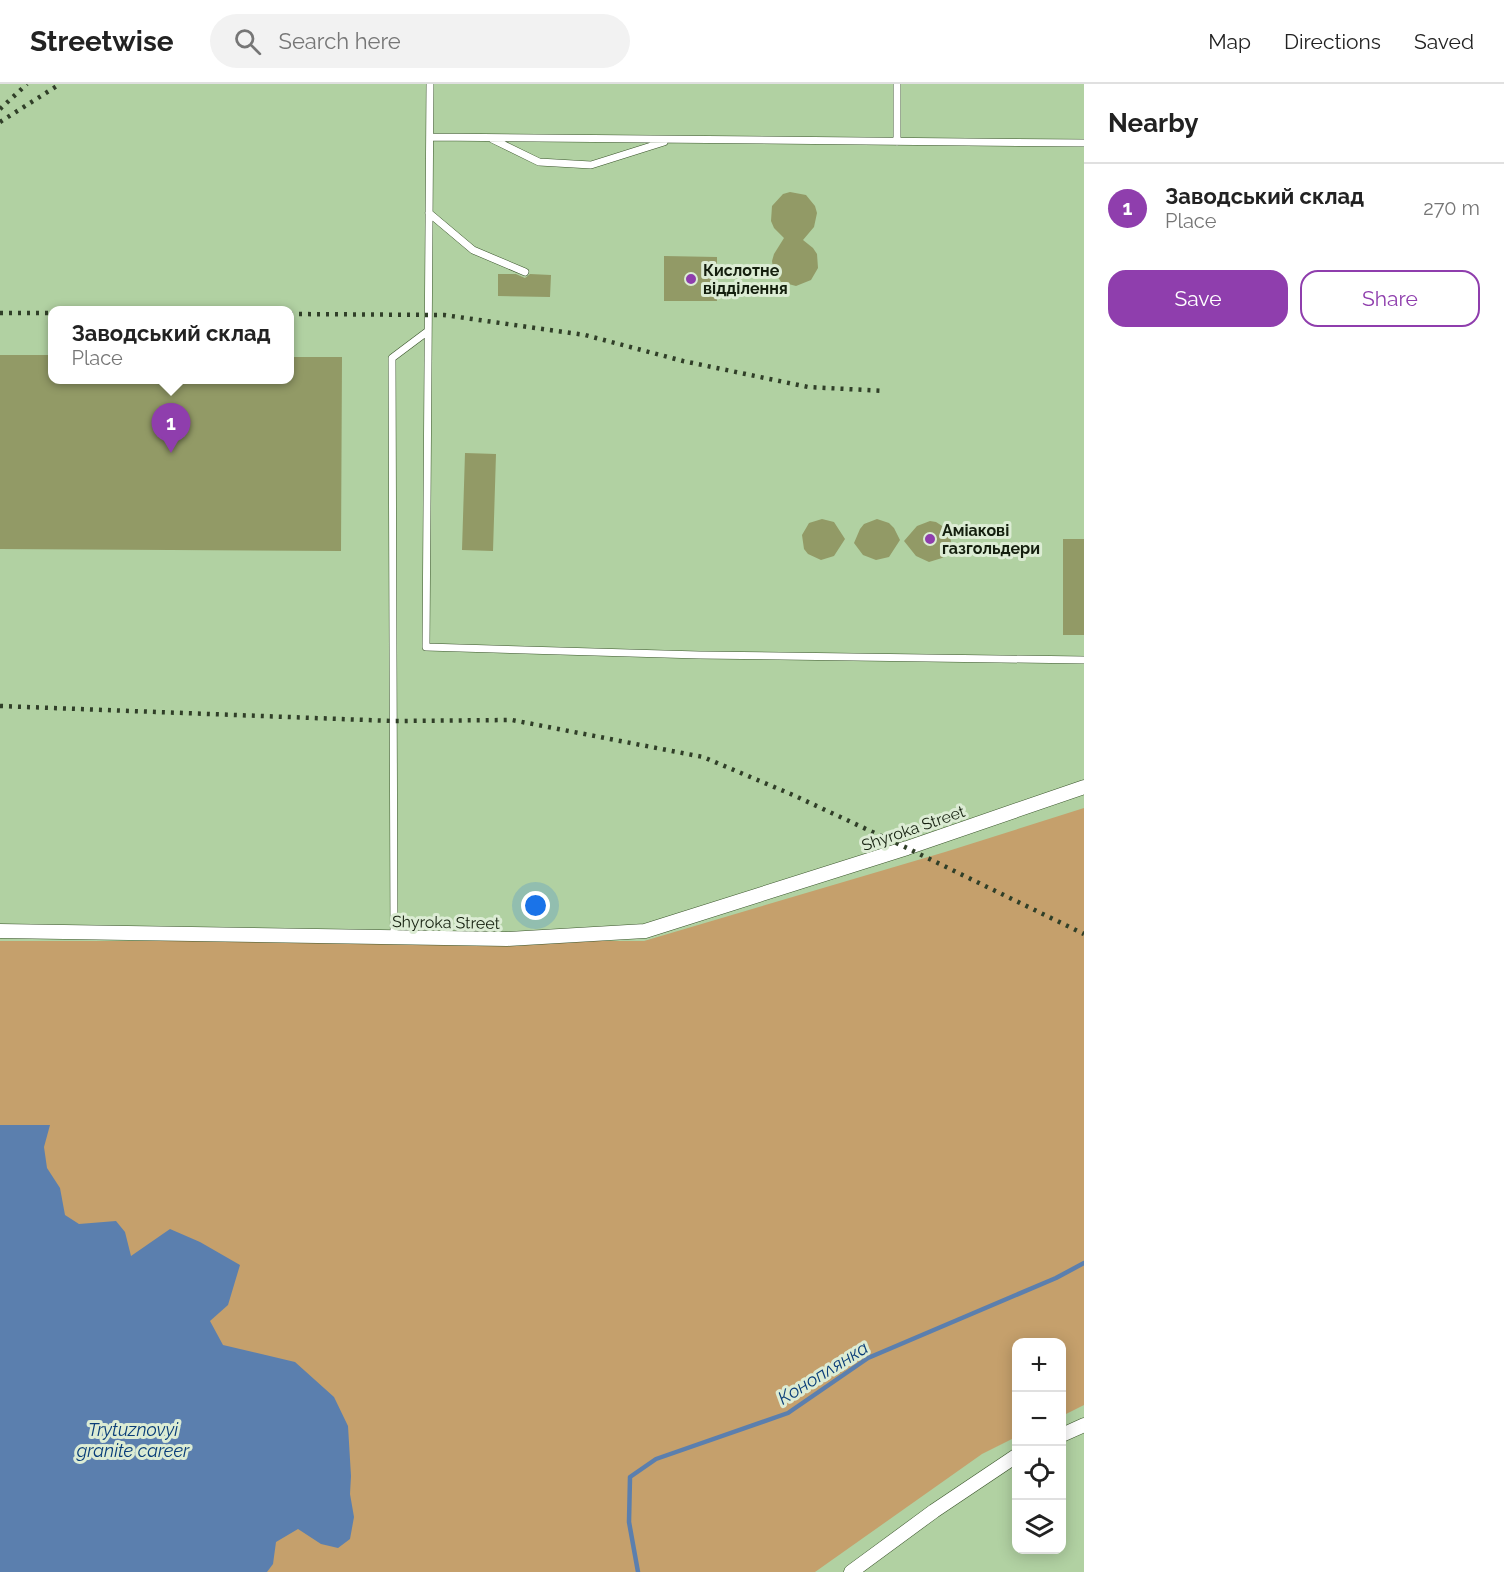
<!DOCTYPE html>
<html lang="en">
<head>
<meta charset="utf-8">
<style>
  :root { --surface:#fff; --page:#f2f2f2; --text:#222; --muted:#767676; --line:#e0e0e0; --accent:#8f3ead }
  body { margin:0; font-family:Raleway,sans-serif; background:var(--page); color:var(--text) }
  .controls { position:absolute; right:18px; bottom:18px; display:grid; overflow:hidden; border-radius:12px; box-shadow:0 3px 15px #0003 }
  .controls button { width:54px; height:54px; display:grid; place-items:center; padding:0; border:0; border-bottom:2px solid var(--line); background:var(--surface); color:var(--text); font:30px sans-serif }
  .you { position:absolute; left:536px; top:822px; width:21px; height:21px; margin:-15px; border:4px solid #fff; border-radius:50%; background:#1a73e8; box-shadow:0 0 0 9px #1a73e833 }
  .badge { display:grid; place-items:center; width:39px; height:39px; border-radius:50%; background:var(--accent); color:#fff; font-size:20px; font-weight:700 }
  .pin { position:absolute; translate:-50% -50px; filter:drop-shadow(0 2px 3px #0008) }
  .pin::after { content:''; position:absolute; top:32px; width:21px; height:18px; background:inherit; clip-path:polygon(0 0,100% 0,50% 100%) }
  .popup { position:absolute; left:48px; top:222px; width:246px; height:78px; box-sizing:border-box; display:grid; place-content:center; border-radius:12px; background:var(--surface); filter:drop-shadow(0 2px 4px #0005); font-size:20px; white-space:nowrap; color:var(--muted) }
  .popup b { font-size:22px; color:var(--text) }
  .popup::after { content:''; position:absolute; left:50%; top:100%; margin-left:-12px; border:12px solid transparent; border-top-color:var(--surface) }
  .list { margin:0; padding:0; list-style:none }
  h2 { display:flex; justify-content:space-between; align-items:center; height:78px; margin:0; padding:0 24px; font-size:26px }
  h2 small { font-size:20px; font-weight:400; color:var(--muted) }
  .list li { display:grid; grid-template-columns:39px 1fr auto; gap:18px; align-items:center; box-sizing:border-box; height:90px; padding:0 24px; border-top:2px solid var(--line) }
  .list b { display:block; font-size:22px; white-space:nowrap }
  .list p { margin:0; font-size:20px; white-space:nowrap; color:var(--muted) }
  .list em { font-size:20px; font-style:normal; color:var(--muted) }
  .actions { display:flex; gap:12px; padding:18px 24px }
  .actions a { flex:1; padding:14px 0; border:2px solid var(--accent); border-radius:18px; text-align:center; font-size:21px; color:var(--accent) }
  .actions .main { background:var(--accent); color:#fff }
  .icon { flex:none; width:33px; height:33px; fill:none; stroke:currentColor; stroke-width:2; stroke-linecap:round; stroke-linejoin:round }
  .map { position:relative; flex:none; width:1084px; height:1488px; overflow:hidden }
  header { display:flex; align-items:center; gap:36px; box-sizing:border-box; height:84px; padding:0 30px; background:var(--surface); border-bottom:2px solid var(--line) }
  header strong { font-size:28px }
  nav { display:flex; gap:33px; margin-inline-start:auto; font-size:21px }
  .search { width:420px; height:54px; background:var(--page); display:flex; align-items:center; gap:15px; box-sizing:border-box; padding:0 21px; border-radius:33px; color:var(--muted); font-size:22px }
  main { display:flex }
  aside { flex:1; background:var(--surface) }
  .map>svg:first-child { display:block }
  .green { fill:#c5a06c }
  .water { fill:#5b7fae }
  .lines { fill:none; stroke-linecap:round; stroke-linejoin:round }
  .stream { stroke:#5b7fae; stroke-width:4.5 }
  .building { fill:#929a66 }
  .service-casing { stroke:#39542a; stroke-width:8 }
  .minor-casing { stroke:#39542a; stroke-width:15 }
  .service { stroke:#fff; stroke-width:7 }
  .minor { stroke:#fff; stroke-width:14 }
  .rail { stroke:#303f28; stroke-width:4.5; stroke-dasharray:3 6; stroke-linecap:butt }
  .poi-dot { fill:#8f3ead; stroke:#dcecd4; stroke-width:2 }
  .labels { text-anchor:middle; stroke-width:6; stroke-linejoin:round; paint-order:stroke }
  .poi-label { font-size:16px; font-weight:bold; fill:#141f0e; stroke:#dcecd4; text-anchor:start }
  .street-label { font-size:16px; fill:#141f0e; stroke:#dcecd4 }
  .water-label { font-size:18px; font-style:italic; fill:#093d78; stroke:#dcecd4 }
</style>
</head>
<body>
<header>
<strong>Streetwise</strong>
<div class="search"><svg class="icon" aria-label="search" viewBox="0 0 24 24"><circle cx="10" cy="10" r="6"/><path d="M15 15l6 6"/></svg>Search here</div>
<nav><a>Map</a><a>Directions</a><a>Saved</a></nav>
</header>
<main>
<div class="map">
<svg width="1084" height="1488" viewBox="0 0 1084 1488">
  <rect width="100%" height="100%" fill="#b1d1a2"/>
  <!-- green -->
  <path class="green" d="M 1084,724 L 1084,1321 L 1062,1332 L 1062,1258 L 1016,1258 L 1016,1353 L 982,1370 L 815,1488 L 0,1488 L 0,857 L 644,857 L 945,768 Z"/>
  <!-- water -->
  <path class="water" d="M 0,1041 L 50,1041 L 44,1063 L 47,1084 L 60,1104 L 65,1131 L 79,1140 L 116,1137 L 125,1148 L 131,1172 L 170,1145 L 200,1158 L 240,1181 L 228,1221 L 210,1237 L 223,1261 L 295,1278 L 334,1313 L 348,1342 L 351,1392 L 350,1410 L 354,1433 L 350,1455 L 338,1464 L 321,1460 L 298,1445 L 276,1458 L 273,1480 L 267,1488 L 0,1488 Z"/>
  <g class="lines">
    <!-- stream -->
    <path class="stream" d="M 638,1488 L 629,1438 L 630,1393 L 656,1375 L 788,1329 L 868,1274 L 1056,1194 L 1084,1179"/>
  </g>
  <!-- building -->
  <path class="building" d="M 790,108 L 806,111 L 815,122 L 817,129 L 814,143 L 803,156 L 813,164 L 817,170 L 818,184 L 811,196 L 796,202 L 781,198 L 773,185 L 772,177 L 774,170 L 784,154 L 774,144 L 771,137 L 772,122 L 783,110 Z
    M 664,172 L 717,173 L 717,217 L 664,217 Z
    M 498,190 L 516,190 L 525,194 L 530,190 L 551,191 L 550,213 L 498,212 Z
    M 0,271 L 52,271 L 52,296 L 290,296 L 290,273 L 342,273 L 341,467 L 0,465 Z
    M 465,369 L 496,370 L 493,467 L 462,466 Z
    M 822,435 L 834,438 L 845,455 L 834,472 L 821,476 L 808,470 L 804,465 L 802,451 L 809,439 Z
    M 877,435 L 889,439 L 894,444 L 900,456 L 889,473 L 876,476 L 863,471 L 854,459 L 860,445 L 864,440 Z
    M 930,437 L 936,438 L 947,445 L 951,457 L 947,470 L 942,474 L 929,478 L 916,472 L 904,457 L 917,442 Z
    M 1063,455 L 1084,455 L 1084,551 L 1063,551 Z"/>
  <g class="lines">
    <defs>
      <path id="service" d="M 430,0 L 426,563 L 699,571 L 1084,576
        M 430,53 L 1084,59
        M 492,55 L 539,78 L 591,81 L 664,58
        M 897,58 L 897,0
        M 429,129 L 473,166 L 525,188
        M 394,853 L 392,274 L 428,247"/>
      <path id="minor" d="M 0,847 L 507,855 L 645,847 L 907,764 L 1084,703
        M 1062,1351 L 1084,1341
        M 851,1488 L 934,1427 L 1016,1372"/>
    </defs>
    <!-- service casing -->
    <use href="#service" class="service-casing"/>
    <!-- minor casing -->
    <use href="#minor" class="minor-casing"/>
    <!-- service -->
    <use href="#service" class="service"/>
    <!-- minor -->
    <use href="#minor" class="minor"/>
    <!-- rail -->
    <path class="rail" d="M 0,25 L 27,0
      M 0,38 L 60,0
      M 0,229 L 52,229
      M 290,230 L 444,231 L 585,251 L 683,277 L 808,303 L 885,307
      M 0,622 L 393,637 L 512,636 L 703,673 L 793,711 L 907,764 L 1084,850"/>
  </g>
  <!-- markers -->
  <g class="poi-dot">
    <circle cx="691" cy="195" r="6"/>
    <circle cx="930" cy="455" r="6"/>
  </g>
  <g class="labels">
    <!-- poi labels -->
    <g class="poi-label">
      <text x="703" y="192">Кислотне<tspan x="703" dy="18">відділення</tspan></text>
      <text x="942" y="452">Аміакові<tspan x="942" dy="18">газгольдери</tspan></text>
    </g>
    <!-- street labels -->
    <g class="street-label">
      <text transform="translate(913 744) rotate(-19)" y="6">Shyroka Street</text>
      <text transform="translate(446 838) rotate(1)" y="6">Shyroka Street</text>
    </g>
    <!-- water labels -->
    <g class="water-label">
      <text transform="translate(823 1289) rotate(-32)" y="6">Коноплянка</text>
      <text x="133" y="1352">Trytuznovyi<tspan x="133" dy="21">granite career</tspan></text>
    </g>
  </g>
</svg>
<div class="controls">
<button>+</button>
<button>−</button>
<button><svg class="icon" aria-label="locate" viewBox="0 0 24 24"><circle cx="12" cy="12" r="6"/><path d="M12 2v4M12 18v4M2 12h4M18 12h4"/></svg></button>
<button><svg class="icon" aria-label="layers" viewBox="0 0 24 24"><path d="M12 4l9 5-9 5-9-5zM3 14l9 5 9-5"/></svg></button>
</div>
<div class="you"></div>
<div class="pin badge" style="left:171px;top:369px">1</div>
<div class="popup"><b>Заводський склад</b>Place</div>
</div>
<aside>
<h2>Nearby<small></small></h2>
<ul class="list">
<li><span class="badge">1</span><div><b>Заводський склад</b><p>Place</p></div><em>270 m</em></li>
</ul>
<div class="actions"><a class="main">Save</a><a>Share</a></div>
</aside>
</main>
</body>
</html>
